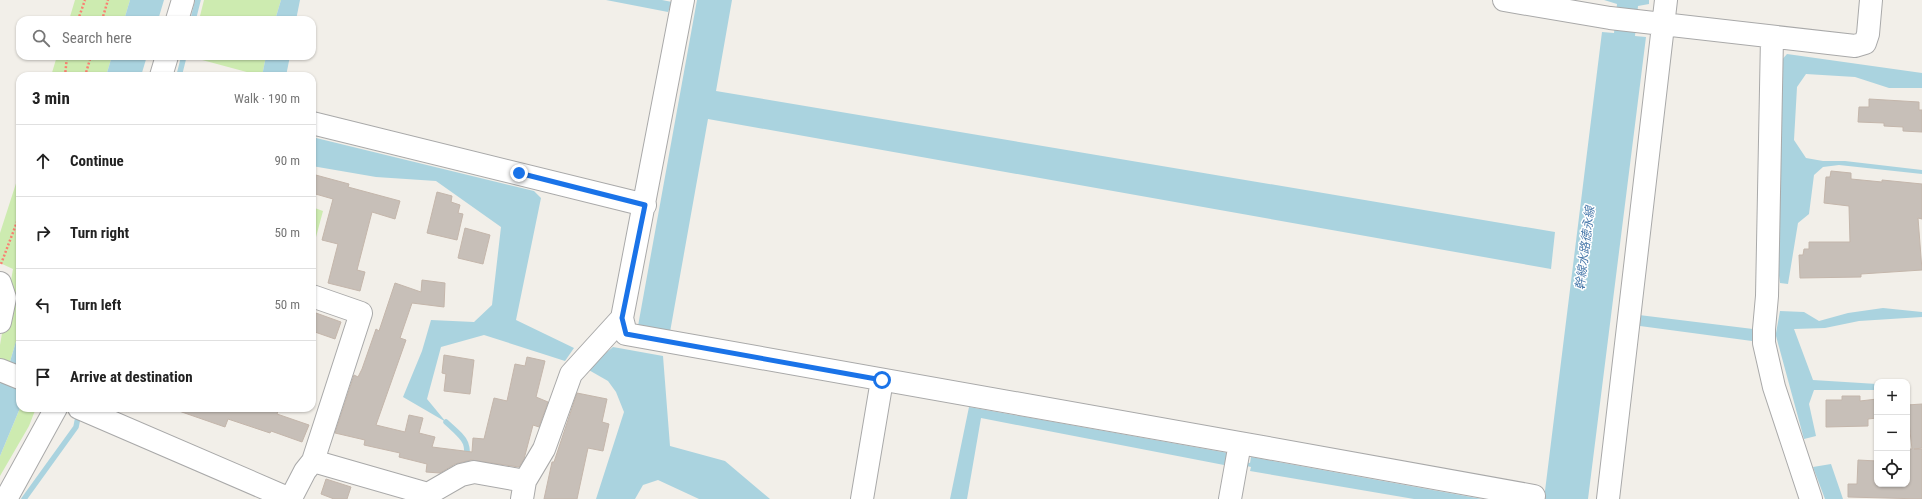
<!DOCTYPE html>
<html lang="en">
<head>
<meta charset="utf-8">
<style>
  :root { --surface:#fff; --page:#f6f6f6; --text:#222; --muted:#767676; --line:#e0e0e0 }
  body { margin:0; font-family:"Roboto Condensed","Noto Sans JP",sans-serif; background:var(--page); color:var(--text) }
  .controls { position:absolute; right:12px; bottom:12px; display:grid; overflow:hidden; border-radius:8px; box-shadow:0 1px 3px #0004 }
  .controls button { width:36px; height:36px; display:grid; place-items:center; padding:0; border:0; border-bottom:1px solid var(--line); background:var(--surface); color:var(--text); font:20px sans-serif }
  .stop { position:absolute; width:12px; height:12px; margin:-9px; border:3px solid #1a73e8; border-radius:50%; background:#fff }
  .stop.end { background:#1a73e8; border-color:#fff; box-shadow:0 1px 4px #0008 }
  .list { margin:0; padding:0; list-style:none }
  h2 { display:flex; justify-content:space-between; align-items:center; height:52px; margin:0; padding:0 16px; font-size:17px }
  h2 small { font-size:13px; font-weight:400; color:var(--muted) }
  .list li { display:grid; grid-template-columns:26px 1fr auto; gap:12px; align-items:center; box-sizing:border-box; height:72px; padding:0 16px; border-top:1px solid var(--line) }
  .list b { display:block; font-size:15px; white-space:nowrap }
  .list em { font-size:13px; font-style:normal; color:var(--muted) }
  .icon { flex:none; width:22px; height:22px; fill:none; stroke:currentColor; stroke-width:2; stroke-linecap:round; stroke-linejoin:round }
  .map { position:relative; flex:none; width:1922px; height:499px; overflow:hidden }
  .search { position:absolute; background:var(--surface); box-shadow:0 1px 3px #0004; left:16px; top:16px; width:300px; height:44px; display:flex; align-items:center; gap:10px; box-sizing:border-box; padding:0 14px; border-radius:12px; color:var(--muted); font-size:15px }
  .panel { position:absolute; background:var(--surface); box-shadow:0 1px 3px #0004; left:16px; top:72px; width:300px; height:340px; border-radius:12px }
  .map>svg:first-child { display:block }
  .grass { fill:#cdebb0 }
  .water { fill:#aad3df }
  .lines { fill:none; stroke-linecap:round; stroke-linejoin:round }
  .stream { stroke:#aad3df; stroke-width:5.5 }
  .building { fill:#c7bfb8; stroke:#c4b6ab }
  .minor-casing { stroke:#a9a9a9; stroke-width:24 }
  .path { stroke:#fa8072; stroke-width:2.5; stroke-dasharray:2 2; stroke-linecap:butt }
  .minor { stroke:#fff; stroke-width:22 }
  .route { stroke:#1a73e8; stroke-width:5 }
  .labels { text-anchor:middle; stroke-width:3; stroke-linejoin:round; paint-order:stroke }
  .water-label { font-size:12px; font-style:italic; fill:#4a7aab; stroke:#fff }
</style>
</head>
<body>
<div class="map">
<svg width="1922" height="499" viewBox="0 0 1922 499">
  <rect width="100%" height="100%" fill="#f2efe9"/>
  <!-- grass -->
  <path class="grass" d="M 75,0 L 130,0 L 124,20 L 69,20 Z
    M 204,0 L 281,0 L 275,20 L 199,20 Z
    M 57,56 L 112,56 L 106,76 L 51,76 Z
    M 191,56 L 266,56 L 262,76 L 191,57 Z
    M 20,171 L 20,328 L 9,365 L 0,384 L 0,345 L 13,269 L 0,263 L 0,233 Z
    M 312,207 L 323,211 L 312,252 Z
    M 20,408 L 36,408 L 29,426 L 0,476 L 0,456 Z"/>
  <!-- water -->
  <path class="water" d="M 130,0 L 164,0 L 158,20 L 124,20 Z
    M 281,0 L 300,0 L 296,20 L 275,20 Z
    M 606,0 L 662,0 L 672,2 L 668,12 Z
    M 697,0 L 732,0 L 716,91 L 1555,232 L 1551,269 L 708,119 L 670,332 L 638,326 Z
    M 1604,0 L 1649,0 L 1649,4 L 1638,6 L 1635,36 L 1646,37 L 1588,499 L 1544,499 L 1602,32 L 1614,33 L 1617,4 Z
    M 1787,54 L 1922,73 L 1922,88 L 1889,88 L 1855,77 L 1806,74 L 1797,87 L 1794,140 L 1806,158 L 1823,161 L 1845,161 L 1922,170 L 1922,174 L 1839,165 L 1823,167 L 1814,175 L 1809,214 L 1798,223 L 1788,284 L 1780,283 L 1775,246 L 1779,63 Z
    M 112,56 L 147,56 L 141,76 L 106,76 Z
    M 266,56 L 290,56 L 286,76 L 262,76 Z
    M 312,137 L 534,191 L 541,198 L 516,320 L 574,348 L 565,361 L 484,335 L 441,347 L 427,399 L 446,422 L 403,397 L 422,351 L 431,320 L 474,322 L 492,305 L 501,227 L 436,181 L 376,177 L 312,166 Z
    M 1883,308 L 1922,312 L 1922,317 L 1859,321 L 1825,328 L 1794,329 L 1813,380 L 1877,384 L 1877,390 L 1814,390 L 1809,404 L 1816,436 L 1804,439 L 1776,336 L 1753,337 L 1752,341 L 1640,326 L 1639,315 L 1753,329 L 1753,333 L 1776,333 L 1780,311 L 1804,312 L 1819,321 L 1848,313 Z
    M 20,328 L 20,408 L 0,456 L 0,384 L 9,365 Z
    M 613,347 L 663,356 L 670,446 L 725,461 L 770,499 L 699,499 L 658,480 L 643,485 L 635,499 L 596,499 L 624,412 L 616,392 L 608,381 L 587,369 Z
    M 969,407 L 1228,453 L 1227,457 L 1250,463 L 1251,457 L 1482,499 L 1414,499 L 1250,471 L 1251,467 L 1226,461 L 1224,465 L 981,418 L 967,499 L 950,499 Z
    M 1831,464 L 1843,499 L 1825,499 L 1813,467 Z"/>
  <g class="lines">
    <!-- stream -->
    <path class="stream" d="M 193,20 L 198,0
      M 179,76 L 184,56
      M 446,422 C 468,442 468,440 467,469
      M 24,499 L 76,427 L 79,412"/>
  </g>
  <!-- building -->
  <path class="building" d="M 1869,99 L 1919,102 L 1919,110 L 1922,110 L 1922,132 L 1903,131 L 1903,127 L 1884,126 L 1884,123 L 1858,122 L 1859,107 L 1869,107 Z
    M 1831,171 L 1851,173 L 1851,179 L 1882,182 L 1882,180 L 1922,184 L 1922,219 L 1918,218 L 1922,270 L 1861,274 L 1861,277 L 1800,278 L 1799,255 L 1803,255 L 1804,249 L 1809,249 L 1809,242 L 1850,242 L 1849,206 L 1824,203 L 1826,177 L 1830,177 Z
    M 312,174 L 349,184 L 348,187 L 400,201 L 395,219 L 372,212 L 357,270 L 365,272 L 360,291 L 328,283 L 338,244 L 322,240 L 333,199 L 312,193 Z
    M 437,192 L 452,196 L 451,202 L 460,205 L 458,213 L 463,214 L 457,240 L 427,233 Z
    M 465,228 L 490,235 L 483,264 L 458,258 Z
    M 422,280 L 445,283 L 444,307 L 412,303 L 400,338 L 406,340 L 376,425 L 405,432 L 409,415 L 423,418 L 419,433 L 435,437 L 432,447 L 472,452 L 473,438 L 484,439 L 494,398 L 507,401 L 515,364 L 525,366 L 527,357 L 545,361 L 536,397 L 548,402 L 539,427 L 533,425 L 524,459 L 519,467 L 471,460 L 455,464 L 440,473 L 426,472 L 427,464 L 399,457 L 400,453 L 364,445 L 365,440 L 335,433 L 354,375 L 358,377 L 362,369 L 376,329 L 379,331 L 395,283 L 421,292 Z
    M 316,313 L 341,322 L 335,339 L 312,331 L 312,325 Z
    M 444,355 L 474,360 L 470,394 L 444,391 L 446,374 L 442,373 Z
    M 577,393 L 607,399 L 602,422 L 609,424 L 603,451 L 588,448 L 577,499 L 544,499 L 552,462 L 554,462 Z
    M 1842,396 L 1860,396 L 1860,401 L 1877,399 L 1877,418 L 1868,419 L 1868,426 L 1826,427 L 1826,400 L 1842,400 Z
    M 1922,404 L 1922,448 L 1914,449 L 1922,449 L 1922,499 L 1848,497 L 1848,484 L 1857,484 L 1858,460 L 1877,461 L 1877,484 L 1908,484 L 1909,449 L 1912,449 L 1907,405 Z
    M 177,408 L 279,408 L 277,414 L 309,425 L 302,442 L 271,431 L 270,433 L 228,419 L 225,427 L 176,410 Z
    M 326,479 L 351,487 L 347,499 L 334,499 L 321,494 Z"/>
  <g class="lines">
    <defs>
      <path id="minor" d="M 683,0 L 622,318 L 626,334 L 1240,443 L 1230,499
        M 1504,0 L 1610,18 L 1855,46 L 1865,43 L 1868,34 L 1871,0
        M 177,20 L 183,0
        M 1772,37 L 1767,296 L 1764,329 L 1764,343 L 1774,387 L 1811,499
        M 161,76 L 167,56
        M 312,123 L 645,205
        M 0,283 L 5,298 L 0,322
        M 0,370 L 20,378
        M 79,408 L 290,499
        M 1240,443 L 1534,496
        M 313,461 L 428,494 L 461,475 L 474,472 L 525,481 L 522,499
        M 525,481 L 544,449 L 571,374 L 622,318
        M 291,498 L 305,471 L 313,461 L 361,313 L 312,296
        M 6,499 L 56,408
        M 862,499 L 882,380
        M 1608,499 L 1666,0"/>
    </defs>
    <!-- minor casing -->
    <use href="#minor" class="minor-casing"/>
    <!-- path -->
    <path class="path" d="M 78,20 L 85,0
      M 102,20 L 108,0
      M 65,76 L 67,56
      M 85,76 L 91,56
      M 1,264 L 20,214
      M 17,274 L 20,264"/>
    <!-- minor -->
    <use href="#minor" class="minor"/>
  </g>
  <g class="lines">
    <!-- route -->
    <path class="route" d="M 519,173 L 645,205 L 622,318 L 626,334 L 882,380"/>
  </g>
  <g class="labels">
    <!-- water labels -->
    <g class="water-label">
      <text transform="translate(1585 248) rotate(-83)" y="4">幹線水路徳永線</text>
    </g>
  </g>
</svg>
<div class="controls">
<button>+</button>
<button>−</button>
<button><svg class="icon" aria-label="locate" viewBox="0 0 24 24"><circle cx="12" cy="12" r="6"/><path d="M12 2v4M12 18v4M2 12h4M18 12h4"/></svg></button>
</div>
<div class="stop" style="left:882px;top:380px"></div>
<div class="stop end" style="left:519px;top:173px"></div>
<div class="search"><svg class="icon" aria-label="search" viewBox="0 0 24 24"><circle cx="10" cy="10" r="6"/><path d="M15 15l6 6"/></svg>Search here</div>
<section class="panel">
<h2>3 min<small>Walk · 190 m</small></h2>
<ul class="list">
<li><svg class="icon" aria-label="ahead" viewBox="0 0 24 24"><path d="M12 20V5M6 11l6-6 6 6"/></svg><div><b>Continue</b></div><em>90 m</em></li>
<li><svg class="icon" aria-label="right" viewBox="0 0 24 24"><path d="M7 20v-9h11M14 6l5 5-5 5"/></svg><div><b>Turn right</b></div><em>50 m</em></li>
<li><svg class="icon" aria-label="left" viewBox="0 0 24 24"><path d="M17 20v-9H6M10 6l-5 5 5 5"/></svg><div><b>Turn left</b></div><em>50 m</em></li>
<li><svg class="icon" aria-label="arrive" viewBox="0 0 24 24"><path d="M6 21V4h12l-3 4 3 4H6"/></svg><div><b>Arrive at destination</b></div></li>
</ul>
</section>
</div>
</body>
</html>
